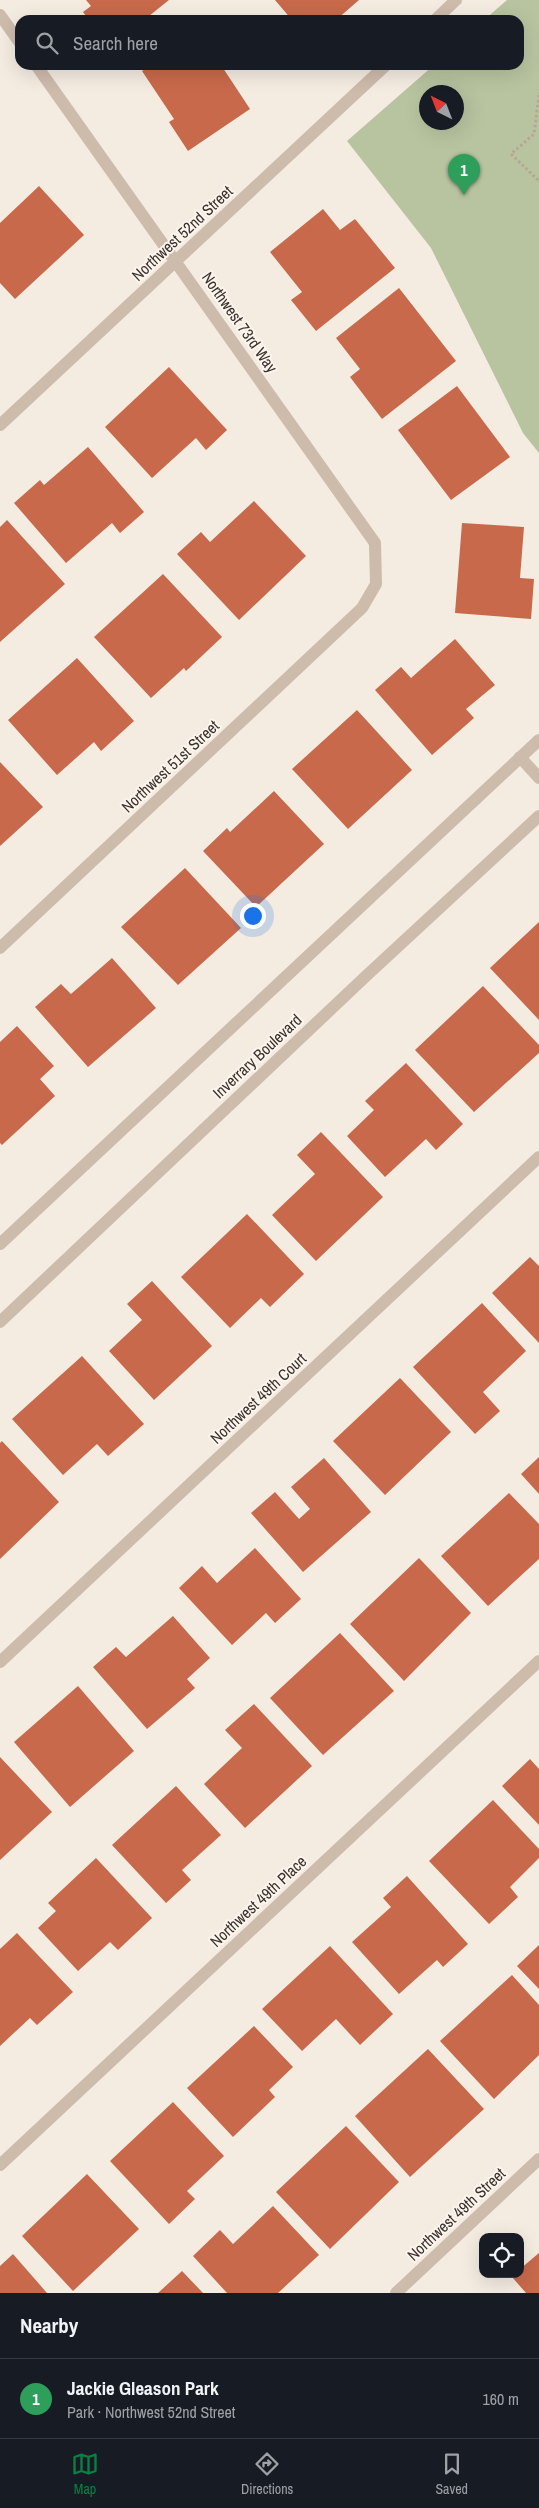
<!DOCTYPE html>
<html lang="en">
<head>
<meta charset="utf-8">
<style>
  :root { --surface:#171b24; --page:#20242c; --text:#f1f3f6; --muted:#9ea1a6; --line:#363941; --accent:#0b8043 }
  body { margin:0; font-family:"Archivo Narrow",sans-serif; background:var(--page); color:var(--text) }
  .controls { position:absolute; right:15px; bottom:15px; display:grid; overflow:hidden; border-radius:10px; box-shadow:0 5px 20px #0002 }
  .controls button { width:45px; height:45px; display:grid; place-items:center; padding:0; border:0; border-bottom:1px solid var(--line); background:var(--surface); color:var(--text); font:25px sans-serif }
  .compass { position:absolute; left:419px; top:85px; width:45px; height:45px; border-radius:50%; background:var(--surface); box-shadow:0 5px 20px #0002; rotate:318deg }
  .you { position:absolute; left:252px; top:915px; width:18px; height:18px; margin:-12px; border:4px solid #fff; border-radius:50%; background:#1a73e8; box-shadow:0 0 0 8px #1a73e833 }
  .badge { display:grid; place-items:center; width:32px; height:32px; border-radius:50%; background:var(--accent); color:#fff; font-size:16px; font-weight:700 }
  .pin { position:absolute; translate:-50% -41px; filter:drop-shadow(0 1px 2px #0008) }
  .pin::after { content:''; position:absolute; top:26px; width:18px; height:15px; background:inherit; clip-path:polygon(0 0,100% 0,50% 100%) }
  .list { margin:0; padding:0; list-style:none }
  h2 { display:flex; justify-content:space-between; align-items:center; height:65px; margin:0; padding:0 20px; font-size:21px }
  h2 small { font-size:16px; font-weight:400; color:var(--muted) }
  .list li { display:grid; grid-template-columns:32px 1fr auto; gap:15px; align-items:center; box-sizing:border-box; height:80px; padding:0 20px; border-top:1px solid var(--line) }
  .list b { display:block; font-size:19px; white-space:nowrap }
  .list p { margin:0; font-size:16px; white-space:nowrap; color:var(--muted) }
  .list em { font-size:16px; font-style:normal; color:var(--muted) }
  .icon { flex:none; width:28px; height:28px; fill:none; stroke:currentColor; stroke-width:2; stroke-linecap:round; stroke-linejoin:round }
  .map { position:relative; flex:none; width:539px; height:2293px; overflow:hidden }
  .search { position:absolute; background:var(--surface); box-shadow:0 5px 20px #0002; left:15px; right:15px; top:15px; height:55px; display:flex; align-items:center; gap:12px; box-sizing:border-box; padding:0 18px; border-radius:15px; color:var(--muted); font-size:19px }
  .sheet { height:145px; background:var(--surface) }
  nav { display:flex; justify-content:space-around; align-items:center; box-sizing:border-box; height:70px; border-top:1px solid var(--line); background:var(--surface); font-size:14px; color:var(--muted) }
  nav a { display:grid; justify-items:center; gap:2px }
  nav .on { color:var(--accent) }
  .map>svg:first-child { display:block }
  .green { fill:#b8c4a0; fill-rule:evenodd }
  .building { fill:#c8694b }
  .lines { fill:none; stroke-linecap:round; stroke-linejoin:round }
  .path { stroke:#b9a596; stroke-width:3; stroke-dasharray:2.5 2.5; stroke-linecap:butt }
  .minor { stroke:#cdbbac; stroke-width:12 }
  .tertiary { stroke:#cdbbac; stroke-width:12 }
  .labels { text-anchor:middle; stroke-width:4; stroke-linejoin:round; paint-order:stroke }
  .street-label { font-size:16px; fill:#3b302b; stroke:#fbf5ee }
</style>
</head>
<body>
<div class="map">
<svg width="539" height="2293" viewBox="0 0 539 2293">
  <rect width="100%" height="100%" fill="#f4ebe1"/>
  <!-- green -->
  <path class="green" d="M 507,0 L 539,0 L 539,453 L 523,433 L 431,248 L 347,141 L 434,65 L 519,65 L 519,20 L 484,20 ZM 426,92 L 456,92 L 456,122 L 426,122 Z"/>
  <!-- building -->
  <path class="building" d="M 86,0 L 169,0 L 144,20 L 89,20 L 83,12 L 91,6 Z
    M 275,0 L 359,0 L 336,20 L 292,20 Z
    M 151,65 L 221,65 L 250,109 L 188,151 L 169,122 L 174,119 L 142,71 Z
    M 39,186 L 84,235 L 15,299 L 0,283 L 0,223 Z
    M 323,209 L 340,230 L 355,219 L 395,268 L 316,331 L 291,300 L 302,292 L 270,252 Z
    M 399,288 L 456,361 L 382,419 L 350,377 L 360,369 L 336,338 Z
    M 169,367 L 227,430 L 206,450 L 196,438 L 152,478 L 105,427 Z
    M 457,386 L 510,457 L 451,500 L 398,430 Z
    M 88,447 L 144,512 L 120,533 L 112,523 L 66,563 L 14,503 L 40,480 L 44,485 Z
    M 254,501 L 306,556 L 239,620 L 177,554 L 201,532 L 210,542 Z
    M 7,520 L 65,584 L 0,642 L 0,527 Z
    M 462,523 L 524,527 L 520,578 L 534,579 L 531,619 L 455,613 Z
    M 163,574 L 222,637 L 186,671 L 184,668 L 151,698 L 94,637 Z
    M 455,639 L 495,685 L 466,709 L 474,718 L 432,755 L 375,690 L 401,667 L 411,678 Z
    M 77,658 L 134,721 L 101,751 L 94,742 L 57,775 L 8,720 Z
    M 357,710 L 412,770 L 348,829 L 292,769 Z
    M 0,762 L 43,807 L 0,846 Z
    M 274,791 L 324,844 L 256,907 L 203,851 L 227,828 L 230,832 Z
    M 185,868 L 241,928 L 178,985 L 121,927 Z
    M 539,922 L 539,1020 L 490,968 Z
    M 112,958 L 156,1008 L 88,1067 L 35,1007 L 61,984 L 71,994 Z
    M 483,986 L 539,1045 L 539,1053 L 474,1112 L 415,1050 Z
    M 17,1026 L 54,1066 L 40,1079 L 55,1096 L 2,1145 L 0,1143 L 0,1042 Z
    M 406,1063 L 463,1124 L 436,1150 L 426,1139 L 385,1177 L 347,1136 L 374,1110 L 365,1101 Z
    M 321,1132 L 383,1197 L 316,1261 L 272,1215 L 315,1174 L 297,1155 Z
    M 247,1214 L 304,1274 L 270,1307 L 261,1298 L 230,1328 L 181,1277 Z
    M 530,1257 L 539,1266 L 539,1343 L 492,1293 Z
    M 152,1281 L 212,1346 L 154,1400 L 109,1351 L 142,1320 L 127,1304 Z
    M 482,1303 L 526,1351 L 483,1392 L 500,1411 L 475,1434 L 413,1367 Z
    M 82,1356 L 144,1424 L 108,1456 L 97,1444 L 63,1475 L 12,1419 Z
    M 400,1378 L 451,1432 L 385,1495 L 333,1441 Z
    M 2,1441 L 59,1502 L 0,1559 L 0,1443 Z
    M 539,1457 L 539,1494 L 521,1474 Z
    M 324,1458 L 371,1512 L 303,1572 L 251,1513 L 275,1492 L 299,1519 L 310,1509 L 291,1487 Z
    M 509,1493 L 539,1524 L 539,1559 L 488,1606 L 441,1556 Z
    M 255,1548 L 301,1599 L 275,1623 L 266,1613 L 232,1645 L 179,1588 L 202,1566 L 217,1583 Z
    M 419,1558 L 471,1613 L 404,1681 L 350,1624 Z
    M 173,1616 L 210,1658 L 187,1679 L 195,1688 L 147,1729 L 93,1667 L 116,1647 L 126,1657 Z
    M 340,1633 L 394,1691 L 323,1755 L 270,1698 Z
    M 78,1686 L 134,1751 L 70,1807 L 14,1742 Z
    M 254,1704 L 312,1766 L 245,1828 L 204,1784 L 242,1748 L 225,1730 Z
    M 0,1757 L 52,1812 L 0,1860 Z
    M 530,1759 L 539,1769 L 539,1825 L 502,1786 Z
    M 176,1786 L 221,1835 L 182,1870 L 191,1880 L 166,1903 L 112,1845 Z
    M 493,1800 L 539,1849 L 539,1858 L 510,1887 L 518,1897 L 489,1924 L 429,1861 Z
    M 96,1858 L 152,1918 L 118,1950 L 110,1942 L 78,1971 L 38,1928 L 56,1911 L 48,1903 Z
    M 407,1876 L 468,1944 L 443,1967 L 437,1960 L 399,1994 L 352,1942 L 391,1907 L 383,1898 Z
    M 17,1933 L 73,1992 L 37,2025 L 30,2018 L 0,2046 L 0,1949 Z
    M 539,1945 L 539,1989 L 517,1966 Z
    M 330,1946 L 393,2014 L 360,2045 L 336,2019 L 302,2051 L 262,2009 Z
    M 512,1975 L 539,2005 L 539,2055 L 494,2099 L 440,2041 Z
    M 254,2026 L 293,2067 L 269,2090 L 275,2097 L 233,2137 L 187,2088 Z
    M 428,2049 L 484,2109 L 410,2177 L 355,2116 Z
    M 173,2102 L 224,2156 L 187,2191 L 195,2199 L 169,2224 L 110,2161 Z
    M 346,2126 L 399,2182 L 330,2249 L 276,2192 Z
    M 87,2174 L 139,2229 L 73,2291 L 22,2236 Z
    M 273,2206 L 319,2255 L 278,2293 L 227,2293 L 193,2256 L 220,2230 L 233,2244 Z
    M 539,2253 L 539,2293 L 526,2293 L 512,2277 L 520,2274 L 520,2269 Z
    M 13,2254 L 47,2293 L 0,2293 L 0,2266 Z
    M 182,2271 L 203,2293 L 158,2293 Z"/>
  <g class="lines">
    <!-- path -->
    <path class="path" d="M 539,95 L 534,134 L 511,154 L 539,181"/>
    <!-- minor -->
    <path class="minor" d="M 0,15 L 20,43
      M 435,20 L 456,0
      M 0,425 L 386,65
      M 520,757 L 539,778
      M 0,948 L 362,608 L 376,584 L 375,543 L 36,65
      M 0,1662 L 539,1157
      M 0,2165 L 539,1661
      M 396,2293 L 539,2159"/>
    <!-- tertiary -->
    <path class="tertiary" d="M 0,1244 L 539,740
      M 0,1322 L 365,977 L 539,816"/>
  </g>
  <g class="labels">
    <!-- street labels -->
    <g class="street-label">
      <text transform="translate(182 233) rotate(-43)" y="6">Northwest 52nd Street</text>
      <text transform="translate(240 322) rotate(55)" y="6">Northwest 73rd Way</text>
      <text transform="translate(170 766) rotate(-43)" y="6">Northwest 51st Street</text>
      <text transform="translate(257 1056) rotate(-43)" y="6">Inverrary Boulevard</text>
      <text transform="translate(258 1398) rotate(-43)" y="6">Northwest 49th Court</text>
      <text transform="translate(258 1901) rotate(-43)" y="6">Northwest 49th Place</text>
      <text transform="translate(456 2214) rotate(-43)" y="6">Northwest 49th Street</text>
    </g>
  </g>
</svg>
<div class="controls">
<button><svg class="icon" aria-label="locate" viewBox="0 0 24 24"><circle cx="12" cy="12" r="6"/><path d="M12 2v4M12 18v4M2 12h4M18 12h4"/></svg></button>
</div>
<svg class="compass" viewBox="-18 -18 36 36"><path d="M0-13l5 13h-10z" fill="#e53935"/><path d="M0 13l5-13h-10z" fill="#9ea1a6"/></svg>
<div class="you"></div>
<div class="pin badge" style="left:464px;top:195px;background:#2e9e5b">1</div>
<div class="search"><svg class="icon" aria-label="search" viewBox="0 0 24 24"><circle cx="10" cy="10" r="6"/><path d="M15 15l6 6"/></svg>Search here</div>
</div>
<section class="sheet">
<h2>Nearby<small></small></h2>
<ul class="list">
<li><span class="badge" style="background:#2e9e5b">1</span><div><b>Jackie Gleason Park</b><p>Park · Northwest 52nd Street</p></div><em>160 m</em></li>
</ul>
</section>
<nav>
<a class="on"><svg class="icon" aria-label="map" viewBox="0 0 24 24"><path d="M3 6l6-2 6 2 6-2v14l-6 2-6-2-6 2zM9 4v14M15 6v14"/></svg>Map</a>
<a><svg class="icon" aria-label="directions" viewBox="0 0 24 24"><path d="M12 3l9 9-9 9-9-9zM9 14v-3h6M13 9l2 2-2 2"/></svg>Directions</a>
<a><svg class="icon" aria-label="saved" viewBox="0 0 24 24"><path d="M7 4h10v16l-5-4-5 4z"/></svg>Saved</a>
</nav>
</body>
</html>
